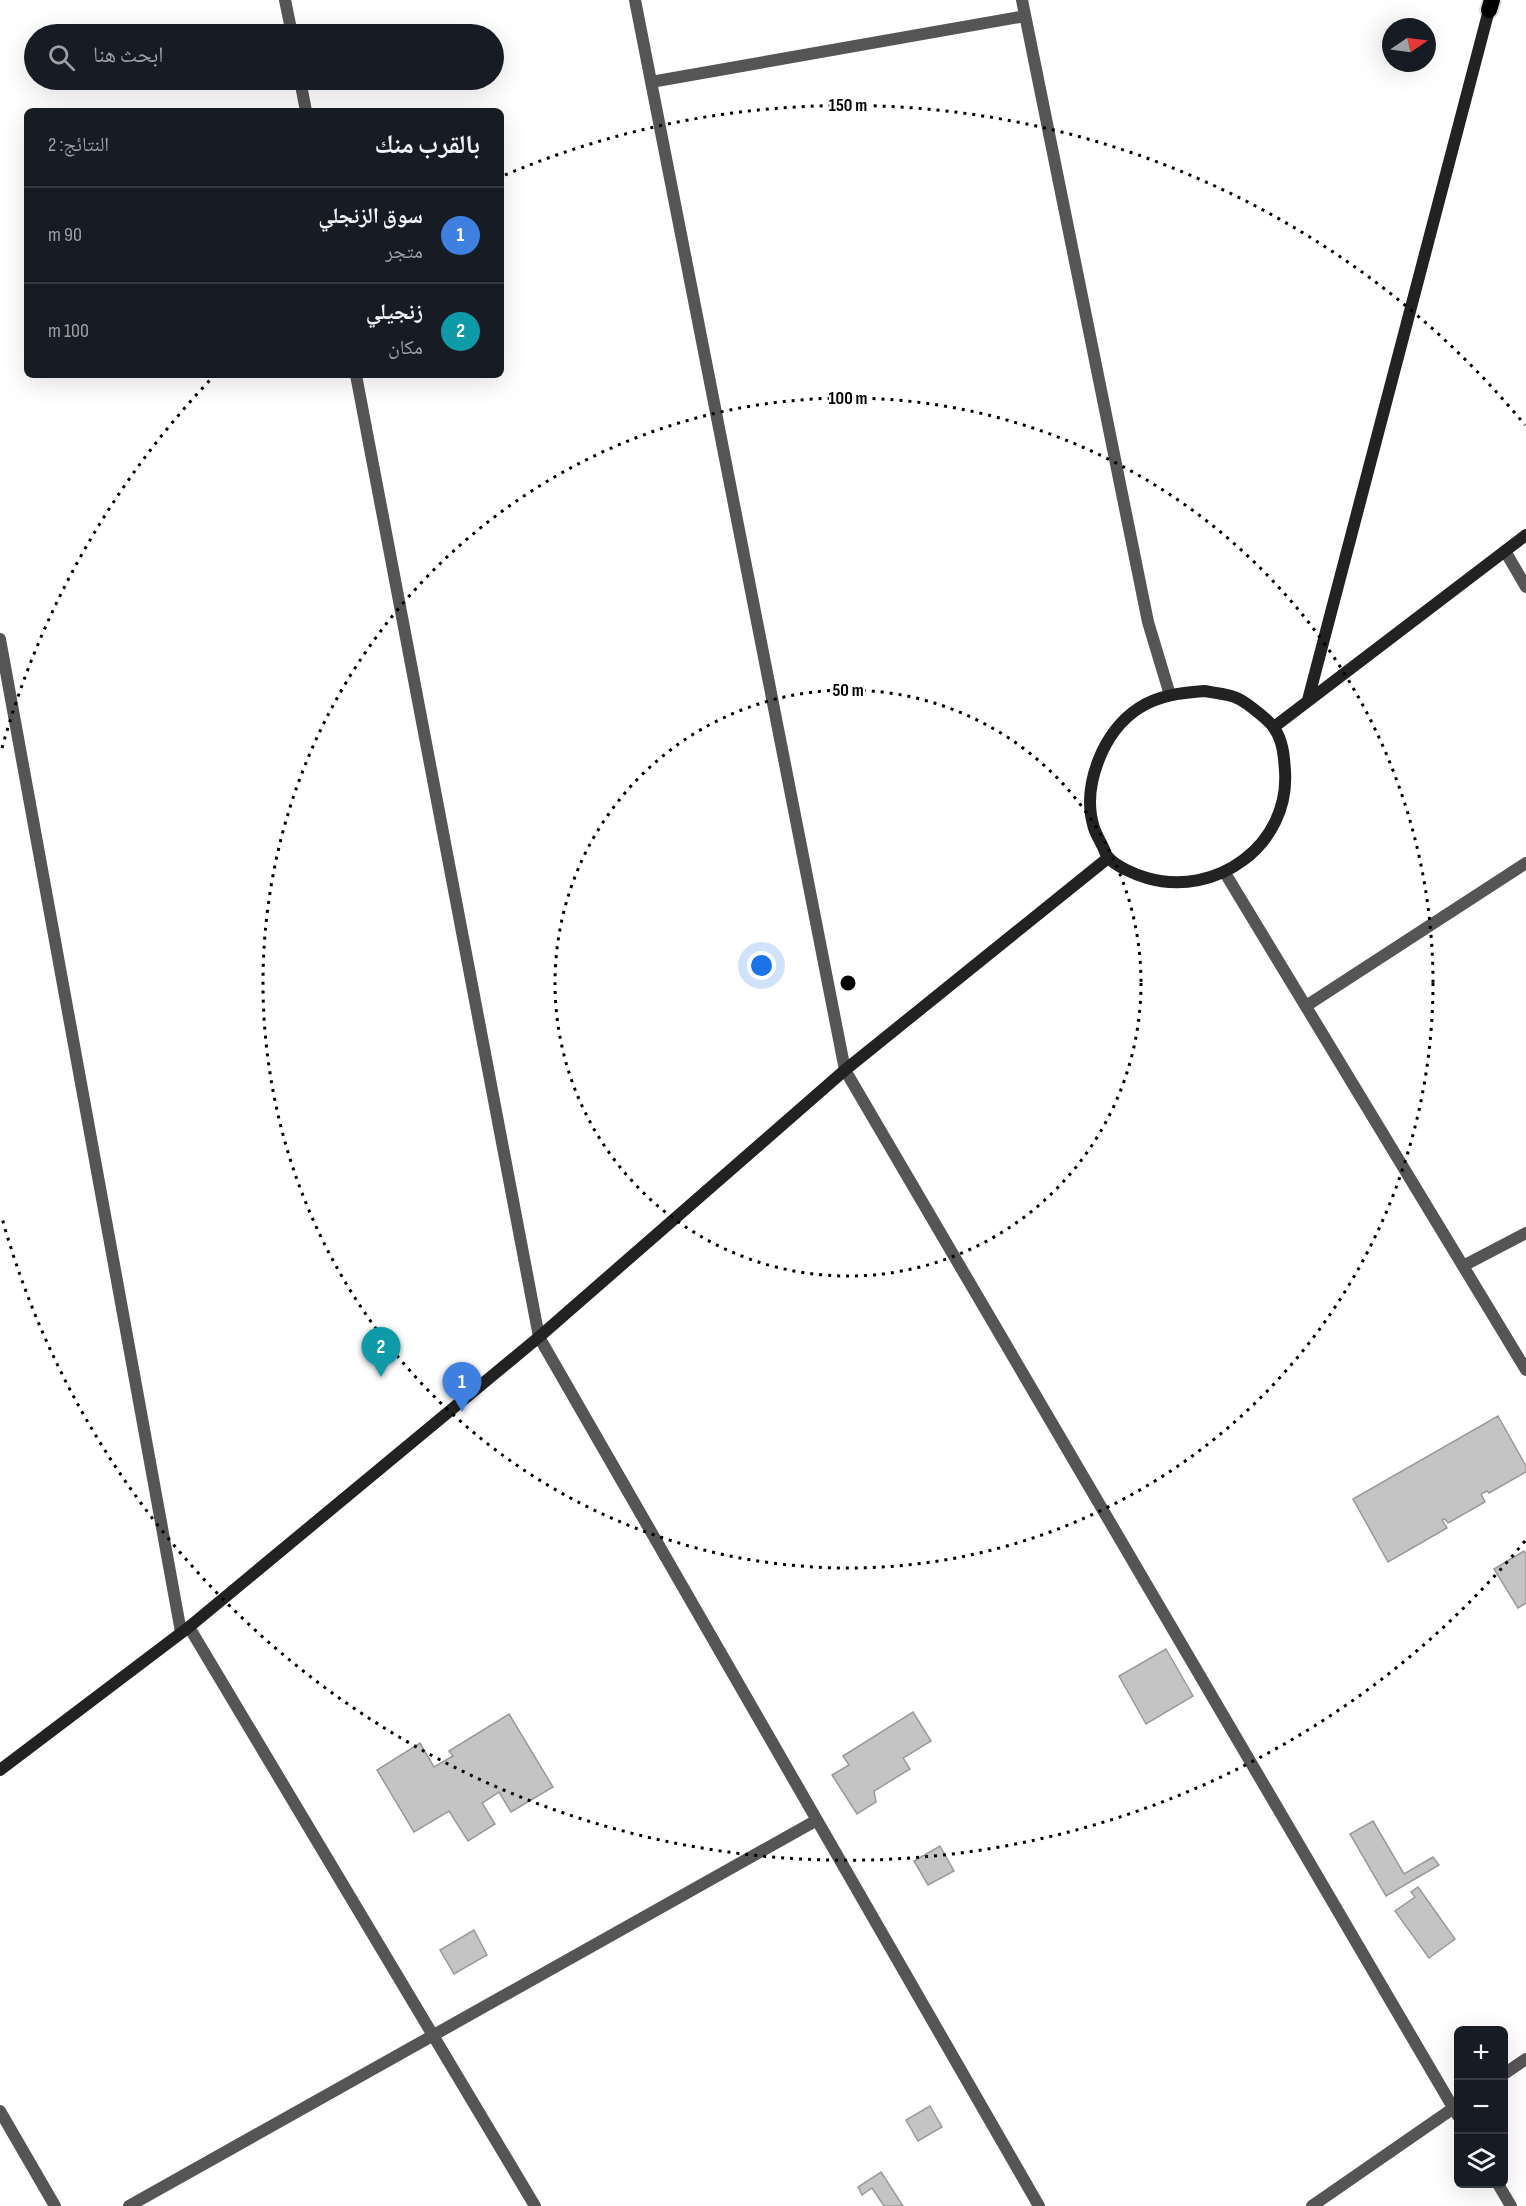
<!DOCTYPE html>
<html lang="ar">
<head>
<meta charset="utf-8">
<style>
  :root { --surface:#171b24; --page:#20242c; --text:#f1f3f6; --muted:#9ea1a6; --line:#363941; --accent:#8c9099 }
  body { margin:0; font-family:"Sofia Sans Condensed","Noto Naskh Arabic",sans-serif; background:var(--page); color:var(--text); direction:rtl }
  .controls { position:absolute; right:18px; bottom:18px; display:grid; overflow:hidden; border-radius:9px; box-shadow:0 6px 24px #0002 }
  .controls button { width:54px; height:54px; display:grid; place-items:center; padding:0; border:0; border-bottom:2px solid var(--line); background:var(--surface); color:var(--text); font:30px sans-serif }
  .compass { position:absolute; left:1382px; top:18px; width:54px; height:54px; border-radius:50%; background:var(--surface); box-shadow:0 6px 24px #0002; rotate:77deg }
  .you { position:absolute; left:762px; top:966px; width:21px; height:21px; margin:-15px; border:4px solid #fff; border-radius:50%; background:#1a73e8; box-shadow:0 0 0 9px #1a73e833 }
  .badge { display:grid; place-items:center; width:39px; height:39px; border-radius:50%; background:var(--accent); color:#fff; font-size:20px; font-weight:700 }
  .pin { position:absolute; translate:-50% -50px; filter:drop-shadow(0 2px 3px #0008) }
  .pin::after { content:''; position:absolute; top:32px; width:21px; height:18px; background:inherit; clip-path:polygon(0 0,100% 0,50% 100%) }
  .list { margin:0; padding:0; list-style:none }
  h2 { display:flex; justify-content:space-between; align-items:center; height:78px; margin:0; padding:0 24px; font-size:26px }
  h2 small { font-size:20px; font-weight:400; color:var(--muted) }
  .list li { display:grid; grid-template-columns:39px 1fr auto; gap:18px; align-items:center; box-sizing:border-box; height:96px; padding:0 24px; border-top:2px solid var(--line) }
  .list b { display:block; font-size:22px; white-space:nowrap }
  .list p { margin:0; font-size:20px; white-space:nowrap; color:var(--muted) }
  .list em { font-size:20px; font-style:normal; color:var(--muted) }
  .icon { flex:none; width:33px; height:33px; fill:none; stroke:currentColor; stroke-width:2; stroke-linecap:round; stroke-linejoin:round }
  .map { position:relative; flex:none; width:1526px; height:2206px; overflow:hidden; direction:ltr }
  .search { position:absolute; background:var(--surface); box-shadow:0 6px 24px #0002; left:24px; top:24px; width:480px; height:66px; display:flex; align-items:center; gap:15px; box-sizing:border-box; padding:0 21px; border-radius:33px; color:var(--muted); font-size:22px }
  .panel { position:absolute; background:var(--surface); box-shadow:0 6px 24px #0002; left:24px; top:108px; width:480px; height:270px; border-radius:9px; direction:rtl }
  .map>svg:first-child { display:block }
  .building { fill:#c4c4c4; stroke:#999; stroke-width:1.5 }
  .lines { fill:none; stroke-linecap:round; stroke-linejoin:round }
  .trunk-casing { stroke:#dbdbdb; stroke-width:20 }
  .minor { stroke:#555; stroke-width:12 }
  .secondary { stroke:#222; stroke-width:12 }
  .trunk { stroke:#000; stroke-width:16 }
  .ring { fill:none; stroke:#000; stroke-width:3; stroke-dasharray:3 6 }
  .centre { fill:#000; stroke:#fff; stroke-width:3 }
  .ring-label { font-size:18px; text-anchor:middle; font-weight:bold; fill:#000; stroke:#fff; stroke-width:4.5; stroke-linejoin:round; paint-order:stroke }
</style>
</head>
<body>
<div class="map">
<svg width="1526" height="2206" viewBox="0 0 1526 2206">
  <rect width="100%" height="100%" fill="#fff"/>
  <!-- building -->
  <path class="building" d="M 1498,1416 L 1526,1466 L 1526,1472 L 1489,1493 L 1487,1491 L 1481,1494 L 1485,1502 L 1448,1523 L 1445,1519 L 1442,1520 L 1447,1528 L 1388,1562 L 1353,1499 Z
    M 1524,1551 L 1526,1554 L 1526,1603 L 1518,1608 L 1494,1569 Z
    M 1166,1649 L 1193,1696 L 1146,1724 L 1119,1676 Z
    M 913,1712 L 931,1741 L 903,1758 L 910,1769 L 874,1791 L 876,1802 L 857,1814 L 832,1775 L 849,1765 L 843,1756 Z
    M 509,1714 L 553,1787 L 511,1812 L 499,1792 L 482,1803 L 495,1824 L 468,1841 L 449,1811 L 414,1832 L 377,1770 L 420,1743 L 434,1767 L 453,1756 L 449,1751 Z
    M 1373,1821 L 1404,1874 L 1433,1857 L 1439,1865 L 1386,1896 L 1350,1834 Z
    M 940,1846 L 954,1871 L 928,1885 L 914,1861 Z
    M 1418,1887 L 1455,1939 L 1429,1958 L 1395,1911 L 1415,1897 L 1411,1892 Z
    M 474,1930 L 487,1955 L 454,1974 L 440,1950 Z
    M 930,2106 L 942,2127 L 918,2141 L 906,2120 Z
    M 881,2172 L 903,2206 L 884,2206 L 872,2188 L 862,2195 L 858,2187 Z"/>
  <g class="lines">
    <defs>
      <path id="trunk" d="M 1489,10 L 1492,0"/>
    </defs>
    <!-- trunk casing -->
    <use href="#trunk" class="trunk-casing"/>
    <!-- minor -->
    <path class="minor" d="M 285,0 L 292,34
      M 635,0 L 845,1070 L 1458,2116
      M 1022,0 L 1148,622 L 1170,695
      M 300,80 L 306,111
      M 651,82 L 1025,16
      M 356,375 L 539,1337 L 1039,2206
      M 1505,551 L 1526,587
      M 0,639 L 181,1632
      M 1225,873 L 1526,1370
      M 1306,1006 L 1526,863
      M 1463,1266 L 1526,1233
      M 189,1627 L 535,2206
      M 1504,2074 L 1526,2059
      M 0,2111 L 55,2206
      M 1498,2184 L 1511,2206
      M 129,2206 L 817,1820
      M 1312,2206 L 1458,2105"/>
    <!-- secondary -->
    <path class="secondary" d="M 1204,691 C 1215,693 1230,694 1239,699 C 1247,703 1270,721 1274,728 C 1283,741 1284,756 1285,771 C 1290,845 1216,898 1147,878 C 1136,875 1115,866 1108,857 C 1105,854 1104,848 1102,845 C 1099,839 1096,834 1094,828 C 1081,787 1103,731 1139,708 C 1159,695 1181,693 1204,691 Z
      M 1308,700 L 1489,10
      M 1274,727 L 1526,535
      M 0,1770 L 189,1627 L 539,1337 L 845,1070 L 1108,858"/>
    <!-- trunk -->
    <use href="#trunk" class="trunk"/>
  </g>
  <!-- distance rings -->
  <g class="ring">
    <circle cx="848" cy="983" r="293"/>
    <circle cx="848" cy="983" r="585"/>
    <path d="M1525 1541A878 878 0 0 1 2 1218M2 748A878 878 0 0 1 211 379M505 175A878 878 0 0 1 1525 425"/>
  </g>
  <circle cx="848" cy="983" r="9" class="centre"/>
  <g class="ring-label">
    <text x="848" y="111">150 m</text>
    <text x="848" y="404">100 m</text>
    <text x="848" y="696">50 m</text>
  </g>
</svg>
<div class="controls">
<button>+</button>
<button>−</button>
<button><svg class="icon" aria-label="layers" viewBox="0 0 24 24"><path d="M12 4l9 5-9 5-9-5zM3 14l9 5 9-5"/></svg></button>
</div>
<svg class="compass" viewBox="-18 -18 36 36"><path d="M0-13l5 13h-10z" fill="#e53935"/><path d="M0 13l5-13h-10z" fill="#9ea1a6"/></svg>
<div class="you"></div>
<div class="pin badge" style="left:462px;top:1412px;background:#3f7fe0">1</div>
<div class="pin badge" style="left:381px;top:1377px;background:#0f9aa8">2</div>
<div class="search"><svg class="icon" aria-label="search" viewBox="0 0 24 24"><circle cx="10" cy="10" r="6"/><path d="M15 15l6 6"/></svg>ابحث هنا</div>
<section class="panel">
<h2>بالقرب منك<small>النتائج: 2</small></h2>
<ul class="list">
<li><span class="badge" style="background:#3f7fe0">1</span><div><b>سوق الزنجلي</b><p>متجر</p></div><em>90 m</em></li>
<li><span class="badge" style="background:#0f9aa8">2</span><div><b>زنجيلي</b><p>مكان</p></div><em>100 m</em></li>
</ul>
</section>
</div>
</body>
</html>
